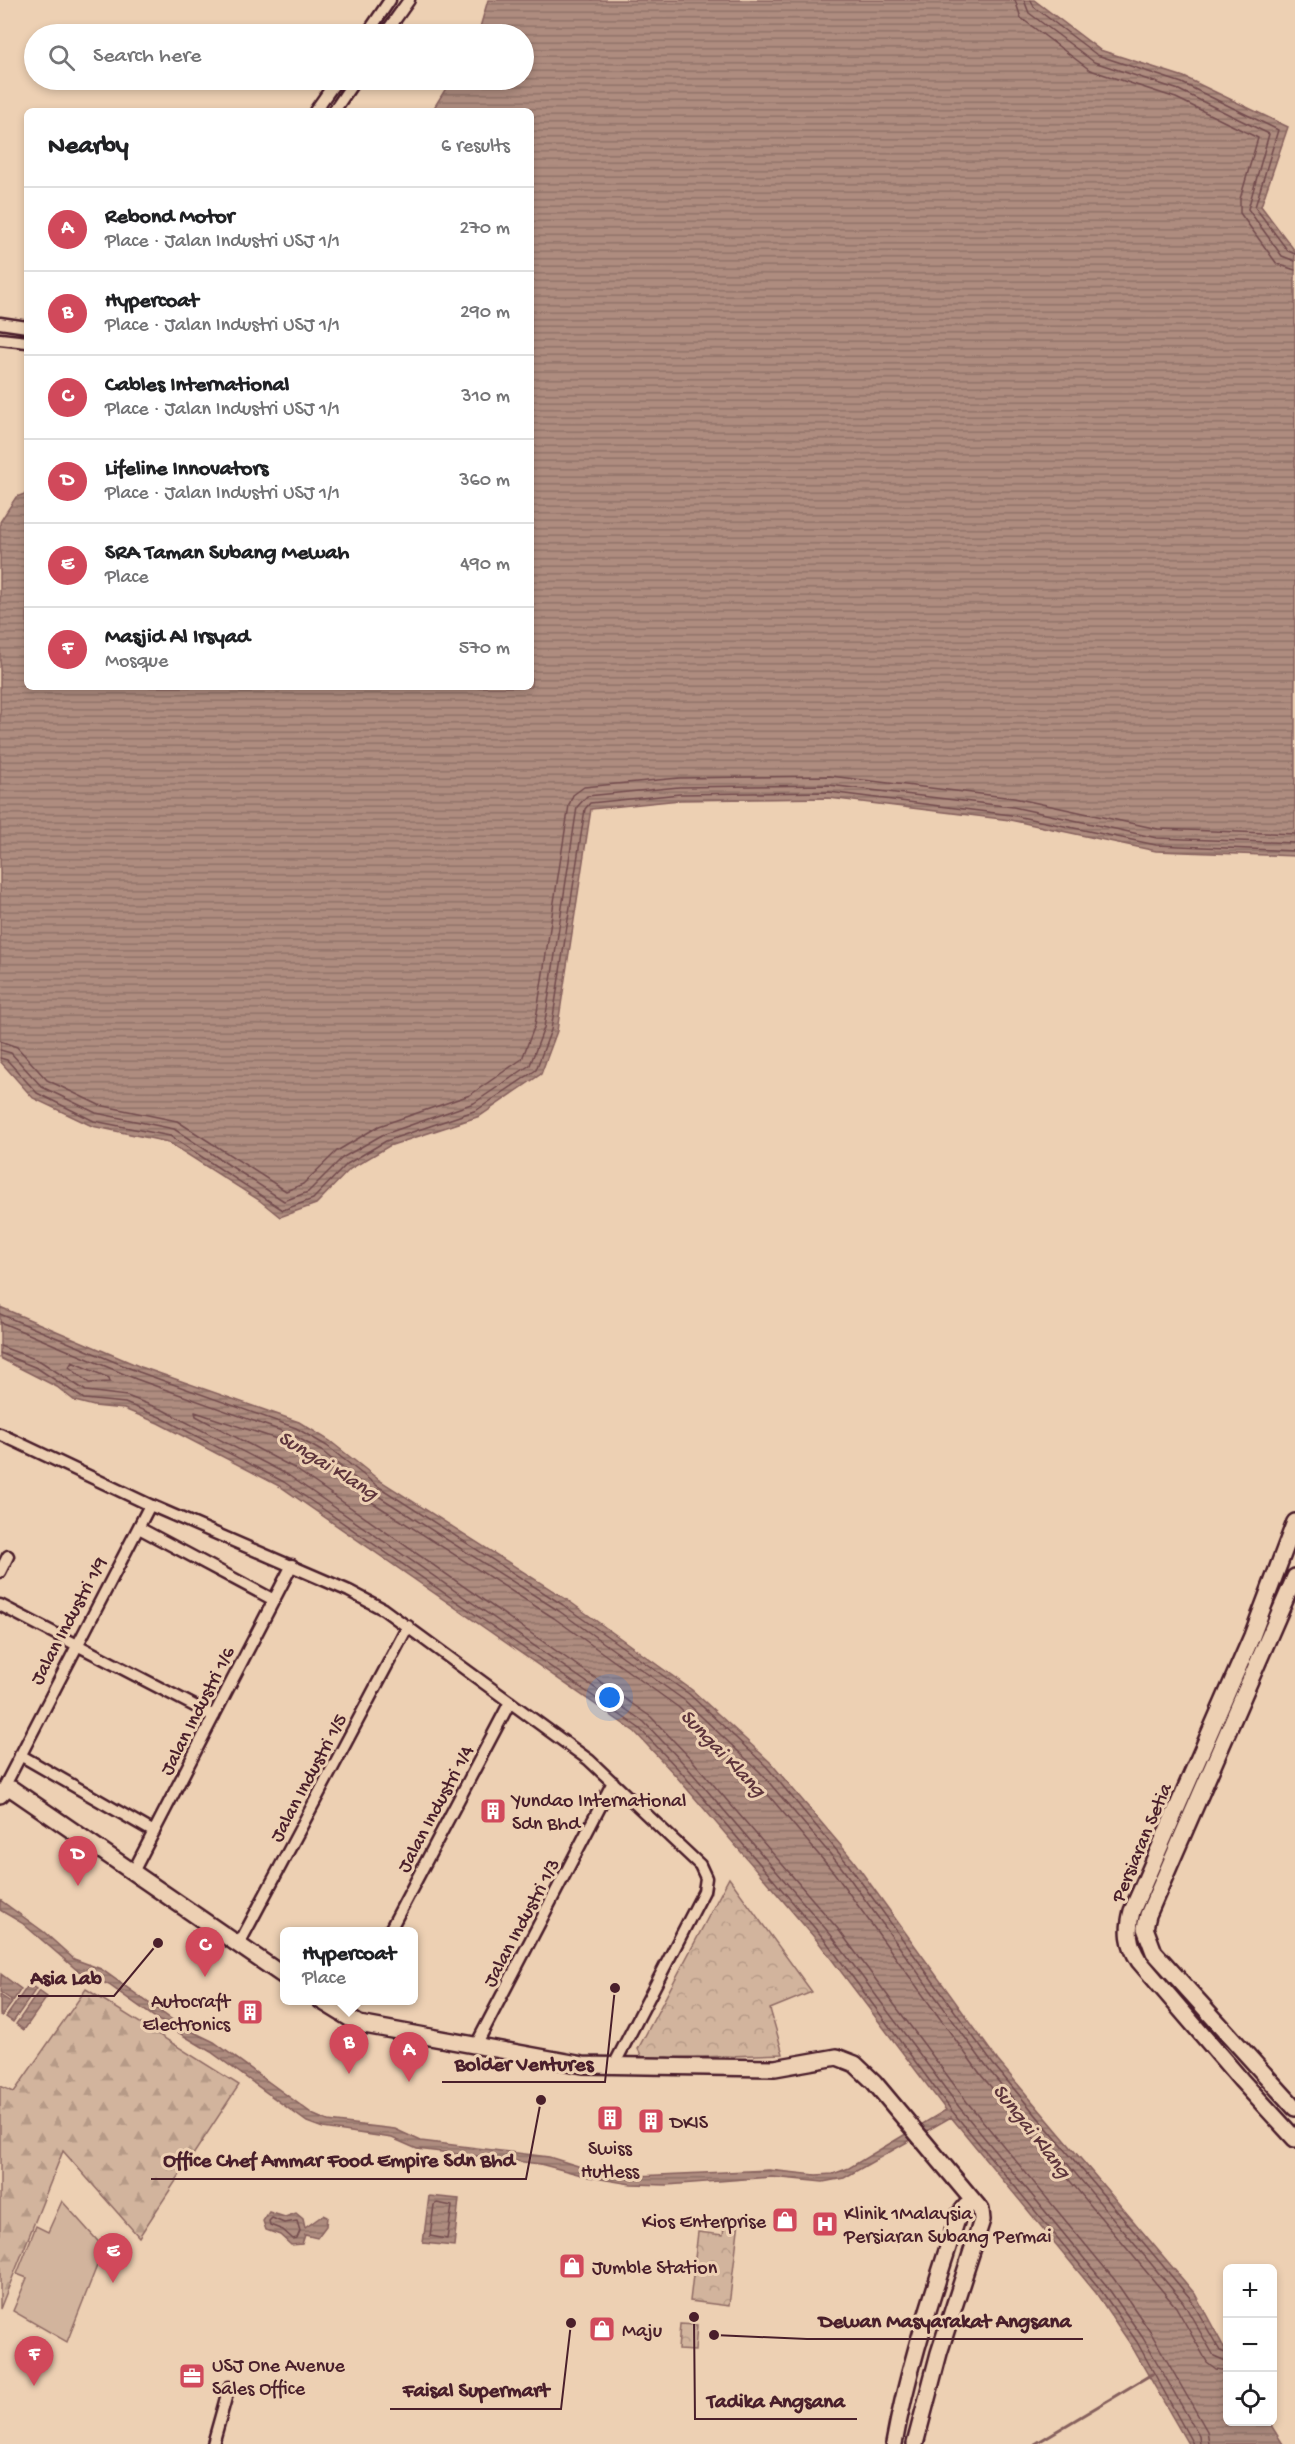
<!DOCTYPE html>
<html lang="en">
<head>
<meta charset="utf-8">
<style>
  :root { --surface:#fff; --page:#f2f2f2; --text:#202124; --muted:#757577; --line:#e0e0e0; --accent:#d1495b }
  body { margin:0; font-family:"Gochi Hand",sans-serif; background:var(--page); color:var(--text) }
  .controls { position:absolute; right:18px; bottom:18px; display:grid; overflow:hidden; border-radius:9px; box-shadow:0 3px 9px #0003 }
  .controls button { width:54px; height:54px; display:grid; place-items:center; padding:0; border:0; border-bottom:2px solid var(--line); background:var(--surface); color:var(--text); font:30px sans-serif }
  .you { position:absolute; left:610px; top:1698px; width:21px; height:21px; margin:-15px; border:4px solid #fff; border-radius:50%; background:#1a73e8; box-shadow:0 0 0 9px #1a73e833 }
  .badge { display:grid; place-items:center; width:39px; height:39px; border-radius:50%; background:var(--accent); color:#fff; font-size:20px; font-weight:700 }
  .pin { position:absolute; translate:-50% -50px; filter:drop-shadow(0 2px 3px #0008) }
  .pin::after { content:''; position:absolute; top:32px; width:21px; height:18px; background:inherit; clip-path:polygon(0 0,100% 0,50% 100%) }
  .popup { position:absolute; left:280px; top:1927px; width:138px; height:78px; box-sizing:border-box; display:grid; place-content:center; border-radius:9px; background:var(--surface); filter:drop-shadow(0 2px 4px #0005); font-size:20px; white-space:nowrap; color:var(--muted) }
  .popup b { font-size:22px; color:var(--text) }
  .popup::after { content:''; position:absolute; left:50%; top:100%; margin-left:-12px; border:12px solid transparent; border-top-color:var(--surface) }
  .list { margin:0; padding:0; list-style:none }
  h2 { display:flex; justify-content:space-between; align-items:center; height:78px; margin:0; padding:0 24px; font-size:26px }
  h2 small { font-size:20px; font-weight:400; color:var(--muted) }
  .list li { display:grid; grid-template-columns:39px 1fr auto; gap:18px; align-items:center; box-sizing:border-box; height:84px; padding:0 24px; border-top:2px solid var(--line) }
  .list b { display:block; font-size:22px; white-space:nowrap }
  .list p { margin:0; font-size:20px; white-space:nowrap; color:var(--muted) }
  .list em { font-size:20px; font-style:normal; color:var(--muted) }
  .icon { flex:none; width:33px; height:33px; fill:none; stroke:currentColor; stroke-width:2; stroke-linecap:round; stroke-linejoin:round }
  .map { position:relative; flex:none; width:1295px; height:2444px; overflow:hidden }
  .search { position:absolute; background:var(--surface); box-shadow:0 3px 9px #0003; left:24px; top:24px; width:510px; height:66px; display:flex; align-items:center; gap:15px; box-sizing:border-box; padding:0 21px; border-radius:33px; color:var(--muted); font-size:22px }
  .panel { position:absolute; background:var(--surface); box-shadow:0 3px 9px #0003; left:24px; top:108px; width:510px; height:582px; border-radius:9px }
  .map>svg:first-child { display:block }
  .green { fill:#d2b49d; stroke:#8e6a64; stroke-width:1.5 }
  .forest { fill:url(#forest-firs); stroke:#8e6a64; stroke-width:1.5 }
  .park { fill:url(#park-crowns); stroke:#8e6a64; stroke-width:1.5 }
  .water { fill:url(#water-rules); stroke:#86605d; stroke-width:1.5 }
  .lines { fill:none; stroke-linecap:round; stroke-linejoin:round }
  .shore { stroke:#724b4d; stroke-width:1.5 }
  .stream { stroke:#86605d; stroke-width:3 }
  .street-casing { stroke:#4a1f2b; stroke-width:15 }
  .secondary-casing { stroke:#4a1f2b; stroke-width:20 }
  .street { stroke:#edd0b3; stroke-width:10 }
  .secondary { stroke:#edd0b3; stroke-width:15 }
  .labels { text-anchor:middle; stroke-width:6; stroke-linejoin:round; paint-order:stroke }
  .street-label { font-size:20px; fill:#4a1f2b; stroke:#edd0b3 }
  .poi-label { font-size:20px; fill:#4a1f2b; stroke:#edd0b3; text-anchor:start }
  .water-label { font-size:21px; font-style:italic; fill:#5e353c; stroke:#edd0b3 }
  .leader { fill:none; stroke:#4a1f2b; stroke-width:2 }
  .callout-dot { fill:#4a1f2b; stroke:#edd0b3; stroke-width:2 }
  .callout-label { font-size:21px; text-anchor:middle; font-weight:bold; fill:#4a1f2b; stroke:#edd0b3; stroke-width:6; stroke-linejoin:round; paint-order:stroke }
</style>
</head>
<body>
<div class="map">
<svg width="1295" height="2444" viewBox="0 0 1295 2444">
  <defs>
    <pattern id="forest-firs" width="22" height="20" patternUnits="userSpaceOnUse" patternTransform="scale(1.5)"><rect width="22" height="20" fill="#d2b49d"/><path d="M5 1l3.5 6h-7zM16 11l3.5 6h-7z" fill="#b69a87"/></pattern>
    <pattern id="park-crowns" width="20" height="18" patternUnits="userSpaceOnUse" patternTransform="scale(1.5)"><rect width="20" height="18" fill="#d2b49d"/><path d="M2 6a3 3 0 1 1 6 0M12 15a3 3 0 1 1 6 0" fill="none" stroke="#b69a87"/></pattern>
    <pattern id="water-rules" width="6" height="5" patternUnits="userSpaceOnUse" patternTransform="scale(1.5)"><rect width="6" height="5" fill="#ae8c7f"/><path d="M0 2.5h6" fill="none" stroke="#907268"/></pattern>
  </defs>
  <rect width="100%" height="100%" fill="#edd0b3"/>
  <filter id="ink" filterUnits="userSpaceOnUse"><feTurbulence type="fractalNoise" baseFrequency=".0167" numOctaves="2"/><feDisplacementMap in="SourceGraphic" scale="12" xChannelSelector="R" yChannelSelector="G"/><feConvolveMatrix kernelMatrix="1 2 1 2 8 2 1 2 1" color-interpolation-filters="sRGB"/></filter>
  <g filter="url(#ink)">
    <!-- green -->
    <path class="green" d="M 62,2201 L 104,2248 L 67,2342 L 13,2311 L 27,2278 L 17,2274 L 36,2226 L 48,2232 Z"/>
    <!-- forest -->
    <path class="forest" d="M 86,1989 L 239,2085 L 139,2237 L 63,2151 L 0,2309 L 0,2086 L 14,2092 Z"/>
    <!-- park -->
    <path class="park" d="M 729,1878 L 812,1992 L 770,2009 L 783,2054 L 643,2059 L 638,2049 Z
      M 725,2220 L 739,2221 L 729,2306 L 690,2301 L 698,2232 L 723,2235 Z
      M 680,2324 L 697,2325 L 695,2351 L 678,2350 Z"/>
    <!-- water -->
    <path class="water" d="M 488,0 L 1034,0 L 1100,50 L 1184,77 L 1288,127 L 1261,206 L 1295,251 L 1295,856 L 1156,851 L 1010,820 L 829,798 L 680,800 L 591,809 L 557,1031 L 541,1074 L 480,1116 L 389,1146 L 350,1169 L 316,1204 L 280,1217 L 259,1200 L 168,1142 L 92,1126 L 33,1098 L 0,1061 L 0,522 L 16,497 L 27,493 L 27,687 L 531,687 L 531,111 L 432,111 L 451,80 L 524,80 L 524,34 L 478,34 Z
      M 0,1307 L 141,1367 L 299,1422 L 330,1441 L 379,1480 L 566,1599 L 692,1690 L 770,1762 L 853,1860 L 998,2061 L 1195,2294 L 1227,2353 L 1228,2422 L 1269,2422 L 1283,2444 L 1188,2444 L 1131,2345 L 1096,2293 L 951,2117 L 844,2178 L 823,2182 L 772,2177 L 667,2185 L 631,2184 L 589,2177 L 540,2164 L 417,2149 L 392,2138 L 323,2128 L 307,2122 L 211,2052 L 164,2024 L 109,1985 L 77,1970 L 22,1923 L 0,1910 L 0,1900 L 44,1932 L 74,1959 L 101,1969 L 181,2026 L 214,2042 L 314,2115 L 328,2121 L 395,2129 L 421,2141 L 549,2157 L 578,2166 L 637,2176 L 769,2170 L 816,2175 L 833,2174 L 849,2168 L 946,2110 L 820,1944 L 676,1776 L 635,1732 L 281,1487 L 158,1423 L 124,1409 L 94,1406 L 75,1401 L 57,1387 L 0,1358 Z
      M 1,1974 L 21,1989 L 13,2001 L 0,1992 Z
      M 29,1984 L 36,1989 L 13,2022 L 6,2017 Z
      M 39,1991 L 47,1997 L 24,2030 L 16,2024 Z
      M 0,1995 L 12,2003 L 2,2016 L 0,2015 Z
      M 429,2196 L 459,2199 L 454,2246 L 423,2243 Z
      M 269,2212 L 285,2217 L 296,2213 L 303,2219 L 305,2228 L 323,2215 L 327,2217 L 326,2226 L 317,2238 L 305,2235 L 302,2244 L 291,2245 L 280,2235 L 266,2230 L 263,2221 Z"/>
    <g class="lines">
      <!-- shore -->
      <path class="shore" d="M 1015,0 L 1021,18 L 1090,70 L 1176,98 L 1258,138 L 1240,199 L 1240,213 L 1277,264 L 1295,270
        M 1024,0 L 1029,13 L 1094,62 L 1179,90 L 1269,134 L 1248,209 L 1282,256 L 1295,261
        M 1031,0 L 1034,7 L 1097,55 L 1182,83 L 1278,130 L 1255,207 L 1288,251 L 1295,254
        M 0,1041 L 17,1047 L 47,1080 L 99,1105 L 177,1121 L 286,1191 L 303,1184 L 337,1151 L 379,1126 L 470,1095 L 522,1059 L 535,1025 L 569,805 L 573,795 L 584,787 L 679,778 L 830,776 L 1014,798 L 1158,829 L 1295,834
        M 0,1050 L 11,1053 L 42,1087 L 96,1113 L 174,1129 L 284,1201 L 308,1192 L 342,1158 L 382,1135 L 474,1103 L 530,1065 L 544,1028 L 577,807 L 587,796 L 679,787 L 829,785 L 1013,807 L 1157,838 L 1295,843
        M 0,1058 L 7,1060 L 37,1093 L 94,1121 L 170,1136 L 283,1210 L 313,1199 L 347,1164 L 386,1141 L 477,1110 L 536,1070 L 551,1030 L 585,809 L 590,803 L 680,794 L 829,792 L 1011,815 L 1156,845 L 1295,851
        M 0,1314 L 139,1372 L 296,1428 L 327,1446 L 376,1485 L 563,1605 L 689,1694 L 766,1766 L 848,1864 L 993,2064 L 1190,2298 L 1220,2351 L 1228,2354
        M 0,1322 L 136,1379 L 293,1435 L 323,1452 L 372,1492 L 559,1611 L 684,1700 L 760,1772 L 842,1868 L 988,2069 L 1183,2302 L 1214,2356 L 1228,2362
        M 0,1346 L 40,1361 L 86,1391 L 127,1396 L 163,1410 L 288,1475 L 644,1722 L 687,1767 L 831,1935 L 959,2107 L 1106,2285 L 1143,2338 L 1199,2436 L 1200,2444
        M 0,1353 L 37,1368 L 84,1399 L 125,1403 L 160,1417 L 284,1482 L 639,1728 L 681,1772 L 825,1940 L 952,2111 L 1100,2289 L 1137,2342 L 1193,2444
        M 72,1362 L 109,1378 L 110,1382 L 89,1383 L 69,1367 Z
        M 437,2203 L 452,2206 L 447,2239 L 430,2236 L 434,2205 Z
        M 272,2218 L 284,2223 L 297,2221 L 300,2231 L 297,2238 L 293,2239 L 283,2230 L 270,2225 L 269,2221 Z
        M 1209,2444 L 1207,2431 L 1151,2333 L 1114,2279 L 967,2102 L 838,1929 L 693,1761 L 651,1717 L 294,1468 L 196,1416 L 195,1412 L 289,1443 L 317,1459 L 367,1499 L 554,1618 L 678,1707 L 754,1778 L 835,1874 L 981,2075 L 1176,2307 L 1207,2362 L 1216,2369 L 1228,2371"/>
      <!-- stream -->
      <path class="stream" d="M 1035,2444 L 1152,2374"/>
      <defs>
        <path id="street" d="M 367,34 L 390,0
          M 385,34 L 409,0
          M 315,111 L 337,80
          M 334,111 L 355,80
          M 0,323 L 27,327
          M 0,339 L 27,342
          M 0,1434 L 150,1505 L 349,1591 L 383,1609 L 589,1760 L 700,1865 L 706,1878 L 704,1891 L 613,2067
          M 139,1528 L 274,1600
          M 0,1572 L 8,1556
          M 0,1605 L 214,1716
          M 20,1755 L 154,1832
          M 2,1791 L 150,1505
          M 133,1872 L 292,1565
          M 389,1932 L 510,1702
          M 239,1944 L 408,1626
          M 344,2017 L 353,2000
          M 476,2045 L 613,1782
          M 213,2444 L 229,2387"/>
        <path id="secondary" d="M 1295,1522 L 1252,1636 L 1132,1911 C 1127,1930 1128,1944 1139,1961 L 1241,2080 L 1295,2139
          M 1295,1577 L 1148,1915 L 1145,1928 L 1154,1952 L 1295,2108
          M 0,1795 L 6,1789 L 12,1789 L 284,1976
          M 320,2000 L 359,2024 L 583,2065 L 775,2068 L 837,2057 L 855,2064 L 874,2082 L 981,2210 L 982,2220 L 939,2353 L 915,2444
          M 894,2444 C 908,2366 934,2292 958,2216 L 966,2206 L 975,2203"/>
      </defs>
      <!-- street casing -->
      <use href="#street" class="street-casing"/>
      <!-- secondary casing -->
      <use href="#secondary" class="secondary-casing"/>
      <!-- street -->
      <use href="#street" class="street"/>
      <!-- secondary -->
      <use href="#secondary" class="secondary"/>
    </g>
  </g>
  <!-- icons -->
  <defs>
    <symbol id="building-square" viewBox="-11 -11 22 22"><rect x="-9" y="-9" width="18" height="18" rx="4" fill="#d1495b" stroke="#edd0b3"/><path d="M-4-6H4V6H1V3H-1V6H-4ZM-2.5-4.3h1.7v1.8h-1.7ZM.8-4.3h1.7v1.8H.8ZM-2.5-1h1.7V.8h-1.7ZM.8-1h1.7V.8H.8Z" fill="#fff"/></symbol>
    <symbol id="shop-square" viewBox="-11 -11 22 22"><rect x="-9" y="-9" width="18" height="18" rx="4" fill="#d1495b" stroke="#edd0b3"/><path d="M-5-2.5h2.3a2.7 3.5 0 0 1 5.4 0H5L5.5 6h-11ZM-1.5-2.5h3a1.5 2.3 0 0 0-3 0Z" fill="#fff"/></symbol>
    <symbol id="hospital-square" viewBox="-11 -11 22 22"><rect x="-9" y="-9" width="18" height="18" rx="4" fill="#d1495b" stroke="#edd0b3"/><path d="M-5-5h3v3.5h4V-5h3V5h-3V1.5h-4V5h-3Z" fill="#fff"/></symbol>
    <symbol id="office-square" viewBox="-11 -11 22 22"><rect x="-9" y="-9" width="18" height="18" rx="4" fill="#d1495b" stroke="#edd0b3"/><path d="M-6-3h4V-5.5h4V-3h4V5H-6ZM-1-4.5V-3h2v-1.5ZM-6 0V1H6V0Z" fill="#fff"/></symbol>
  </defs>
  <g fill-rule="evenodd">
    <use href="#building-square" x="478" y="1796" width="30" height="30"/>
    <use href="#building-square" x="235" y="1997" width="30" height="30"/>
    <use href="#building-square" x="595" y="2103" width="30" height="30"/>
    <use href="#building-square" x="636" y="2106" width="30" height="30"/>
    <use href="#shop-square" x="770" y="2205" width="30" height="30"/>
    <use href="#hospital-square" x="810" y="2209" width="30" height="30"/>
    <use href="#shop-square" x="557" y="2251" width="30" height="30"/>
    <use href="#shop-square" x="587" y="2314" width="30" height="30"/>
    <use href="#office-square" x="177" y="2361" width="30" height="30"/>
  </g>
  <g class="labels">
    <!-- street labels -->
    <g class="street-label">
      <text transform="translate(67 1620) rotate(-62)" y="7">Jalan Industri 1/9</text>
      <text transform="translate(196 1710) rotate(-63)" y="7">Jalan Industri 1/6</text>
      <text transform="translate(307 1777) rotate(-62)" y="7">Jalan Industri 1/5</text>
      <text transform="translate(434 1808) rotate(-62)" y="7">Jalan Industri 1/4</text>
      <text transform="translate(1140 1842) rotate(-67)" y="7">Persiaran Setia</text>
      <text transform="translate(520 1922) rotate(-62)" y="7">Jalan Industri 1/3</text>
    </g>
    <!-- poi labels -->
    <g class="poi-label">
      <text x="512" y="1806">Yundao International<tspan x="512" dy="23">Sdn Bhd</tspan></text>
      <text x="230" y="2007" text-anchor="end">Autocraft<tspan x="230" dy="23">Electronics</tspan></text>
      <text x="670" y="2128">DKIS</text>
      <text x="610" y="2154" text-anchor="middle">Swiss<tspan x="610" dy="23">Hutless</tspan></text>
      <text x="844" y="2219">Klinik 1Malaysia<tspan x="844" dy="23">Persiaran Subang Permai</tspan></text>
      <text x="766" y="2227" text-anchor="end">Kios Enterprise</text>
      <text x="592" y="2273">Jumble Station</text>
      <text x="622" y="2336">Maju</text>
      <text x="212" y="2371">USJ One Avenue<tspan x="212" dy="23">Sales Office</tspan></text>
    </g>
    <!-- water labels -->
    <g class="water-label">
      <text transform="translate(329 1464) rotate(32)" y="7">Sungai Klang</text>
      <text transform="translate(724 1752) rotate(46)" y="7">Sungai Klang</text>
      <text transform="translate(1033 2130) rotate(52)" y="7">Sungai Klang</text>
    </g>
  </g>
  <!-- callouts -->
  <path class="leader" d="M158 1943L114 1996H18M615 1988L605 2082H442M541 2100L526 2179H151M714 2335L807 2339H1083M571 2323L561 2409H390M694 2317L695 2419H857"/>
  <g class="callout-dot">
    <circle cx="158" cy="1943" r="6"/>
    <circle cx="615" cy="1988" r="6"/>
    <circle cx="541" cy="2100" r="6"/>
    <circle cx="714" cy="2335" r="6"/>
    <circle cx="571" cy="2323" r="6"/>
    <circle cx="694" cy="2317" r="6"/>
  </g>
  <g class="callout-label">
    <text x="66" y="1984">Asia Lab</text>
    <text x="524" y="2070">Bolder Ventures</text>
    <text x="339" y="2166">Office Chef Ammar Food Empire Sdn Bhd</text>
    <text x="945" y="2327">Dewan Masyarakat Angsana</text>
    <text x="476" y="2396">Faisal Supermart</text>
    <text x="776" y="2407">Tadika Angsana</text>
  </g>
</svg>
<div class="controls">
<button>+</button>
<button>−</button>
<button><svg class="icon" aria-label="locate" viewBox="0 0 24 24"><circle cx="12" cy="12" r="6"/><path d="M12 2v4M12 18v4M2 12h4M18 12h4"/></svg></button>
</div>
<div class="you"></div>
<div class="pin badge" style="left:409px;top:2082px">A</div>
<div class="pin badge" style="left:349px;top:2074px">B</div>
<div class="popup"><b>Hypercoat</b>Place</div>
<div class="pin badge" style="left:205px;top:1977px">C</div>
<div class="pin badge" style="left:78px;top:1886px">D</div>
<div class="pin badge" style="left:113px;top:2283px">E</div>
<div class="pin badge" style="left:34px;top:2386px">F</div>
<div class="search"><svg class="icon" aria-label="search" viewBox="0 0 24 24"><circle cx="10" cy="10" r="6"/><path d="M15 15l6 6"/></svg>Search here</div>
<section class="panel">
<h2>Nearby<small>6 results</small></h2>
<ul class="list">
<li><span class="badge">A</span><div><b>Rebond Motor</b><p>Place · Jalan Industri USJ 1/1</p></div><em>270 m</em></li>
<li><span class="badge">B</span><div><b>Hypercoat</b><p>Place · Jalan Industri USJ 1/1</p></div><em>290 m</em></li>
<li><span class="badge">C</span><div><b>Cables International</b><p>Place · Jalan Industri USJ 1/1</p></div><em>310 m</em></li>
<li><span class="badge">D</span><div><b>Lifeline Innovators</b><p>Place · Jalan Industri USJ 1/1</p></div><em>360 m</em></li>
<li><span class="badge">E</span><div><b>SRA Taman Subang Mewah</b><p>Place</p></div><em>490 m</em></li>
<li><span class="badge">F</span><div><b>Masjid Al Irsyad</b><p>Mosque</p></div><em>570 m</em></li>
</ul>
</section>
</div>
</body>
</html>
